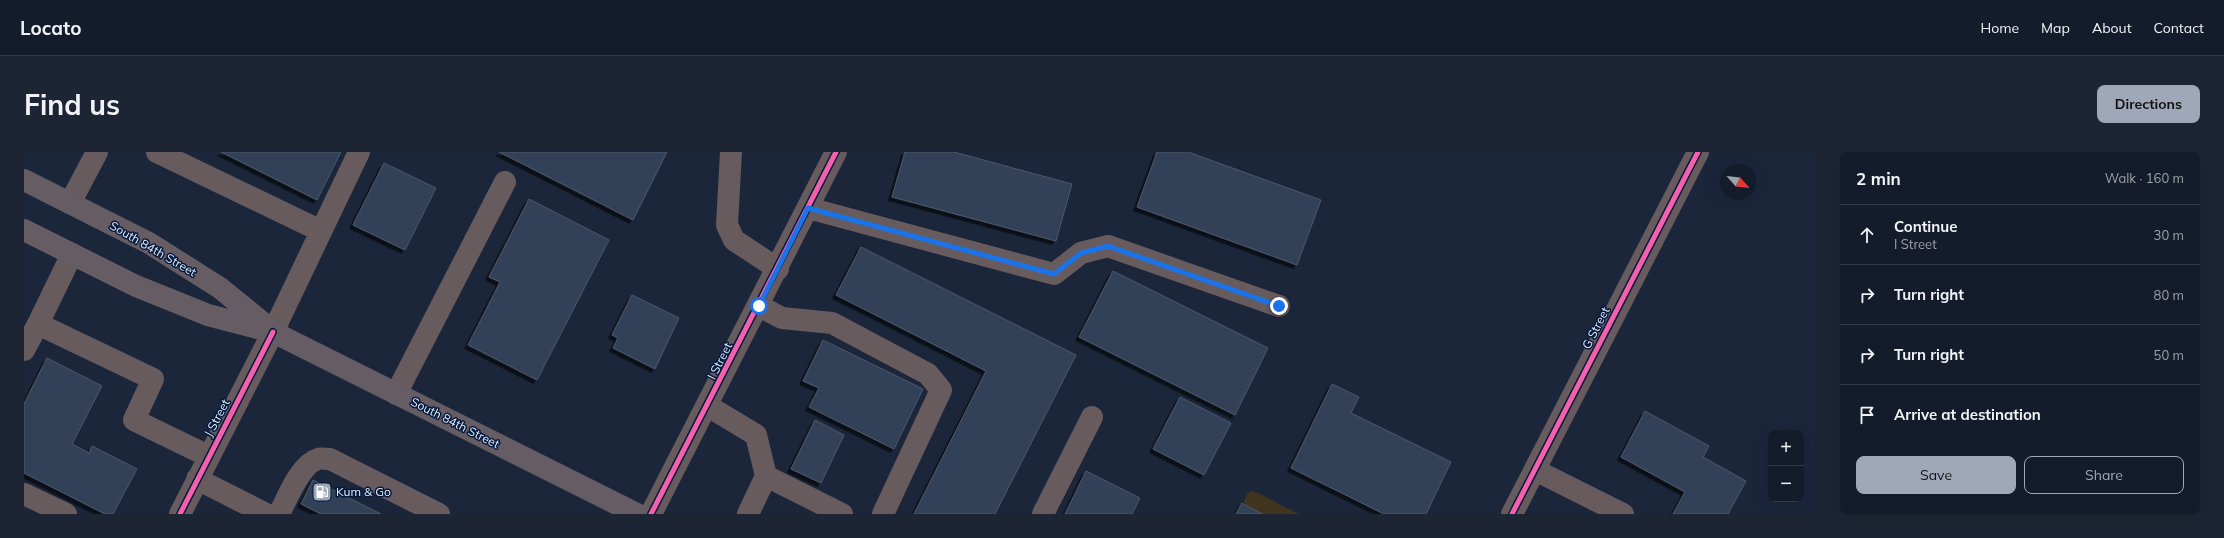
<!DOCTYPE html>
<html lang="en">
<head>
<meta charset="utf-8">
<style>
  :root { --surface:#141c2c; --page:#1d2534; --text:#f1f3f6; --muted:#9da1a9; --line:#333a48; --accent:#9ea8b9 }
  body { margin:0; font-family:Mulish,sans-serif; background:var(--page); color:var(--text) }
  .controls { position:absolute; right:12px; bottom:12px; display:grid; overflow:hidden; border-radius:8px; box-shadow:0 4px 16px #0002 }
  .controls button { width:36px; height:36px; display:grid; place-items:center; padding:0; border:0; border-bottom:1px solid var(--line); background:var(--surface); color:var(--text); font:20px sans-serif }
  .compass { position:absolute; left:1696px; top:12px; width:36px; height:36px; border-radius:50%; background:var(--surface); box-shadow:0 4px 16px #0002; rotate:117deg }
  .stop { position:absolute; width:12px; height:12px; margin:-9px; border:3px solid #1a73e8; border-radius:50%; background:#fff }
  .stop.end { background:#1a73e8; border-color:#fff; box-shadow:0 1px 4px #0008 }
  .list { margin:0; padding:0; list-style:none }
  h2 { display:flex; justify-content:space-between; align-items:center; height:52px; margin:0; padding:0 16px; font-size:17px }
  h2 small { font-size:13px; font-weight:400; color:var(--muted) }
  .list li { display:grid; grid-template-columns:26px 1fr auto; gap:12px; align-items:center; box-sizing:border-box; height:60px; padding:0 16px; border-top:1px solid var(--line) }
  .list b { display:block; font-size:15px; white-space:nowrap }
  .list p { margin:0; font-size:13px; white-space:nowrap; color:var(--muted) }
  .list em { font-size:13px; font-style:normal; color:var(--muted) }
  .actions { display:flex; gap:8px; padding:12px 16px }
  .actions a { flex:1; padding:9px 0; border:1px solid var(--accent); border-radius:8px; text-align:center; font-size:14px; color:var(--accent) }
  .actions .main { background:var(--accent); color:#111 }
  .icon { flex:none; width:22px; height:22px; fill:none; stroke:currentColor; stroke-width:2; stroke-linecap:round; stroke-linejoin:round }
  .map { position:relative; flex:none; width:1792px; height:362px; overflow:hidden; border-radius:8px }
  header { display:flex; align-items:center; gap:24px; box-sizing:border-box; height:56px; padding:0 20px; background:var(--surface); border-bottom:1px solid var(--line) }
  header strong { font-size:19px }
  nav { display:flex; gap:22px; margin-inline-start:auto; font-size:14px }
  .intro { display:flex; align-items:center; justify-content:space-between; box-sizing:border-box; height:96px; padding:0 24px }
  h1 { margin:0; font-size:28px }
  .button { padding:10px 18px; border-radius:8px; background:var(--accent); color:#111; font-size:14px; font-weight:700 }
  main { display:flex; gap:24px; padding:0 24px }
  aside { flex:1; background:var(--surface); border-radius:8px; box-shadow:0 4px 16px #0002 }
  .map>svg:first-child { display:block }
  .green { fill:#41341e }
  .building { fill:#324059; stroke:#4e586a; filter:url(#shadow) }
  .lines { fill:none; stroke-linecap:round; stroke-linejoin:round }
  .minor { stroke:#685b5e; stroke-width:22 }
  .major { stroke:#665c63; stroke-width:22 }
  .cycleway-casing { stroke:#05193d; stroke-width:8 }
  .cycleway { stroke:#f560ab; stroke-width:5 }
  .route { stroke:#1a73e8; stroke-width:5 }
  .labels { text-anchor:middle; stroke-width:3; stroke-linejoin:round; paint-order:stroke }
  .street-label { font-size:12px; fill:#e5eefd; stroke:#05193d }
  .poi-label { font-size:12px; fill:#e5eefd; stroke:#05193d; text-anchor:start }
</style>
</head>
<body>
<header>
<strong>Locato</strong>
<nav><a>Home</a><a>Map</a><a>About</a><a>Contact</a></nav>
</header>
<div class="intro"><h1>Find us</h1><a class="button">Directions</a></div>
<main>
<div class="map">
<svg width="1792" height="362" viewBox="0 0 1792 362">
  <defs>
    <filter id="shadow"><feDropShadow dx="-3.5" dy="3.5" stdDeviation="0" flood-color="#0009"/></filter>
  </defs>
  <rect width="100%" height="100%" fill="#1b263b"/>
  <!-- green -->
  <path class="green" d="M 1227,339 L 1234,341 L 1275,362 L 1239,362 L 1219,352 L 1223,341 Z"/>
  <!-- building -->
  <path class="building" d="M 197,0 L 317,0 L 293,48 Z
    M 475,0 L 643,0 L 609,68 Z
    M 881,0 L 930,0 L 1048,32 L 1032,89 L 868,45 Z
    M 1133,0 L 1164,0 L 1297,48 L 1273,113 L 1113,55 Z
    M 360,11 L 412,36 L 381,98 L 329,73 Z
    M 505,47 L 585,88 L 513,228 L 444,193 L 476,130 L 465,125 Z
    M 837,95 L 1052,203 L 971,362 L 890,362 L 962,219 L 812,143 Z
    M 1089,119 L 1244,196 L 1211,263 L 1055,185 Z
    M 608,143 L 655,166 L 631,217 L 589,196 L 594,186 L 588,183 Z
    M 799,188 L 899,237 L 870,297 L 785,255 L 795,236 L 779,229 Z
    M 23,206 L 78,234 L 48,292 L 65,301 L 68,294 L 113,317 L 89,362 L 81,362 L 0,321 L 0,252 Z
    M 1308,232 L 1335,245 L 1327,261 L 1427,310 L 1402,362 L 1360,362 L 1267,316 Z
    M 1156,245 L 1207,271 L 1180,323 L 1129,297 Z
    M 1621,259 L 1685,294 L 1679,305 L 1722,329 L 1704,362 L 1649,362 L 1661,340 L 1597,305 Z
    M 791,268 L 820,283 L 797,331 L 767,317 Z
    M 1062,319 L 1116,346 L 1108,362 L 1041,362 Z
    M 289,328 L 357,362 L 297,362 L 277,352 Z
    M 1218,351 L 1219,352 L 1239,362 L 1212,362 Z"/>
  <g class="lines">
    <!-- minor -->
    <path class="minor" d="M 133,0 L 297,79
      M 707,0 L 703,73 L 710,88 L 754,117
      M 46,51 L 73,0
      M 784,56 L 1030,122 L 1057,101 L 1084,94 L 1255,154
      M 735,154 L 758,166 L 808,171 L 904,222 L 917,238 L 859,362
      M 14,172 L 48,102
      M 0,198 L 14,172 L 129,227 L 110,268 L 184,304
      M 372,242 L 481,30
      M 684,254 L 732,283 L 742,324
      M 1511,318 L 1599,362
      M 173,327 L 242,362
      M 0,342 L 42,362
      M 156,362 L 249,180 L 335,0
      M 255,362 C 263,347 276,312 294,307 C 297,306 302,307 306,307 L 415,362
      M 627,362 L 812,0
      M 724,362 L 742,324 L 818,362
      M 1019,362 L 1068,265
      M 1488,362 L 1674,0"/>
    <!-- major -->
    <path class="major" d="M 0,28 L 125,91 L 196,136 L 244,175
      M 0,78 L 112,134 L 184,163 L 249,180 L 613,362"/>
    <defs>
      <path id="cycleway" d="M 156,362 L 249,180
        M 627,362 L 812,0
        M 1488,362 L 1674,0"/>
    </defs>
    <!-- cycleway casing -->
    <use href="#cycleway" class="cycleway-casing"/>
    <!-- cycleway -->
    <use href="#cycleway" class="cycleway"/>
  </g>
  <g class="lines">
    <!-- route -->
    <path class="route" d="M 735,154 L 784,56 L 1030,122 L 1057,101 L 1084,94 L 1255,154"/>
  </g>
  <!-- icons -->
  <defs>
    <symbol id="fuel-square" viewBox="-11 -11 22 22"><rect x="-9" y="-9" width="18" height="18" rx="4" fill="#9ea8b9" stroke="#05193d"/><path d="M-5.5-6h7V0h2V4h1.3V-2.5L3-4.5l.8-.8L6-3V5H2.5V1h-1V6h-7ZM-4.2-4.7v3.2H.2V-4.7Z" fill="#fff"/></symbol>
  </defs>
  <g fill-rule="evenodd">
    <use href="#fuel-square" x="287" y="329" width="22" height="22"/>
  </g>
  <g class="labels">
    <!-- street labels -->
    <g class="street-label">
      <text transform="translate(129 97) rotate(30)" y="4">South 84th Street</text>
      <text transform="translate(1572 176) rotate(-63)" y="4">G Street</text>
      <text transform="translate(696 209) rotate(-63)" y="4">I Street</text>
      <text transform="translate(193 266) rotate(-62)" y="4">J Street</text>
      <text transform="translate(431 271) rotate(27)" y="4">South 84th Street</text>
    </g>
    <!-- poi labels -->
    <g class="poi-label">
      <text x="312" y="344">Kum &amp; Go</text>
    </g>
  </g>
</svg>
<div class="controls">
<button>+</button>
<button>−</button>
</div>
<svg class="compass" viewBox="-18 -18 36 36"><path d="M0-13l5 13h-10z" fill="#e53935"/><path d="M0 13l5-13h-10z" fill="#9da1a9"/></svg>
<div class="stop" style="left:735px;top:154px"></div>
<div class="stop end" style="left:1255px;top:154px"></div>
</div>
<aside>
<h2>2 min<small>Walk · 160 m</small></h2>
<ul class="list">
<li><svg class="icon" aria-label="ahead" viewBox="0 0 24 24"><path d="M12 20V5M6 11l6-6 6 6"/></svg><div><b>Continue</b><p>I Street</p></div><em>30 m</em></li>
<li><svg class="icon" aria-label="right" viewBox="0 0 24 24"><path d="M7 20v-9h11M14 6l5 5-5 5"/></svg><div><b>Turn right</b></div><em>80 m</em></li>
<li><svg class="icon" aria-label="right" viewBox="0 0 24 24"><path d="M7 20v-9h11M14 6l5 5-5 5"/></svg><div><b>Turn right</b></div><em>50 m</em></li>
<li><svg class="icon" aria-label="arrive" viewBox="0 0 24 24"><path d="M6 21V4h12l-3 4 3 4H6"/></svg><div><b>Arrive at destination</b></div></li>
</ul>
<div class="actions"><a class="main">Save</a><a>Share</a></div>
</aside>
</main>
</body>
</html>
